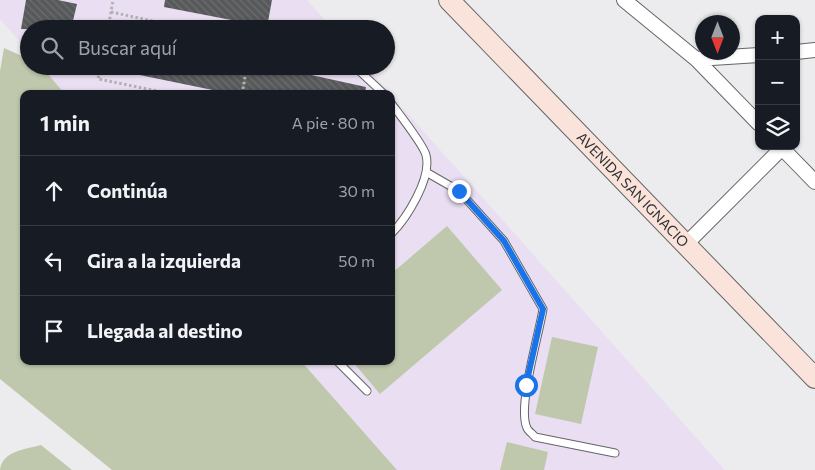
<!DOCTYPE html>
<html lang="es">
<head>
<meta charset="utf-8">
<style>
  :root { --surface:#171b24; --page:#20242c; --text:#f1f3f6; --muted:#9ea1a6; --line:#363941 }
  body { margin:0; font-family:Commissioner,sans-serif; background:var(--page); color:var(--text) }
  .controls { position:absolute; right:15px; top:15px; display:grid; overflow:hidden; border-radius:10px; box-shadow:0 1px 4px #0004 }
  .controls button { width:45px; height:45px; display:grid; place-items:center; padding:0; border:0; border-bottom:1px solid var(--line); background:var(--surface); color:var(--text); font:25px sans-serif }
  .compass { position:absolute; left:695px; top:15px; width:45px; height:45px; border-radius:50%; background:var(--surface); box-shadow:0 1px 4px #0004; rotate:180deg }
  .stop { position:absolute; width:15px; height:15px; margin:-11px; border:4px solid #1a73e8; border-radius:50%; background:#fff }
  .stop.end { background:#1a73e8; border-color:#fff; box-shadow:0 1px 5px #0008 }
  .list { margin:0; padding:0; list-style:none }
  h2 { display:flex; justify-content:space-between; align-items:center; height:65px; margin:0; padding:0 20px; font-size:21px }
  h2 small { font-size:16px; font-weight:400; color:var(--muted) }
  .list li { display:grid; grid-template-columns:32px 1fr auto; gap:15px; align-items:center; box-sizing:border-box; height:70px; padding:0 20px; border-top:1px solid var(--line) }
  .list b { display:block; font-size:19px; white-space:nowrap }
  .list em { font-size:16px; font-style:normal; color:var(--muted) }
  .icon { flex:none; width:28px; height:28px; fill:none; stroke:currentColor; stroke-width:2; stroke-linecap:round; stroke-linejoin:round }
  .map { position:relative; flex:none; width:815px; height:470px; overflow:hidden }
  .search { position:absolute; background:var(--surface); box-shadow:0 1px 4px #0004; left:20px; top:20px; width:375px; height:55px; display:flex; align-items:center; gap:12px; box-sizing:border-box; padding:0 18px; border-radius:28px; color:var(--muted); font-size:19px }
  .panel { position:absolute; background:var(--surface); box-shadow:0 1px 4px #0004; left:20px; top:90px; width:375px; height:275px; border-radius:10px }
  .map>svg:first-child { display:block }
  .education { fill:#e9def2 }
  .grass { fill:#bfc8ad }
  .building { fill:url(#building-back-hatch) }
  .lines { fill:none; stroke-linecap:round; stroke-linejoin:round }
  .lane-casing { stroke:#646566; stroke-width:9 }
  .street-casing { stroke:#646566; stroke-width:16 }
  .secondary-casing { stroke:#646566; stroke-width:22 }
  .path { stroke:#b2b2b3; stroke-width:3; stroke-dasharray:2.5 2.5; stroke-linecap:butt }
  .lane { stroke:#fff; stroke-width:7 }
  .street { stroke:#fff; stroke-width:14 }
  .secondary { stroke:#fae3db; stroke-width:20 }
  .route { stroke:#1a73e8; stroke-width:6 }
  .labels { text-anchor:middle; stroke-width:5; stroke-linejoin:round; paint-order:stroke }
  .street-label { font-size:14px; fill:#313131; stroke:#f9fafb }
</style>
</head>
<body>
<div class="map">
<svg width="815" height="470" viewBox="0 0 815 470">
  <defs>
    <pattern id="building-back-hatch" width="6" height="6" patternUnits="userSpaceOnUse" patternTransform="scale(1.25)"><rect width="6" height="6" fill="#58595a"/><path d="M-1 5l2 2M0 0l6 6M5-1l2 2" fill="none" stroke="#6d6e6f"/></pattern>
  </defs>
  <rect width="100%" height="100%" fill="#ececee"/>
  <!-- education -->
  <path class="education" d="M 0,0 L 307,0 L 333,29 L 29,29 L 29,52 L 0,19 Z
    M 41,66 L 366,66 L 391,94 L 65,94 Z
    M 391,95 L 725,470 L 397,470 L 301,361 L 391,361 Z"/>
  <!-- grass -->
  <path class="grass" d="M 4,48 L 29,59 L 29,66 L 41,66 L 65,94 L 24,94 L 24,361 L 301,361 L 397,470 L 112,470 L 0,379 L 0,71 Z
    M 447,226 L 502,290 L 380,394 L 352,361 L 391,361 L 391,274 Z
    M 552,337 L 598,347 L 581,424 L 535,414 Z
    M 507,442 L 548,452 L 544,470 L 500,470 Z
    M 41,445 L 72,470 L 0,470 C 2,451 26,449 41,445 Z"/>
  <!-- building -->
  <path class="building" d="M 26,0 L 58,0 L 77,4 L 71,29 L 21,29 Z
    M 165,0 L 272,0 L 267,27 L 164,7 Z
    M 131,66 L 270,66 L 366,87 L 365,94 L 232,94 L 130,73 Z"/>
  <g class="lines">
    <defs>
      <path id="lane" d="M 354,66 L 384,94
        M 391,103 C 399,114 423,144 426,155 C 432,178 407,218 391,234
        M 426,172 L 459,191 L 504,241 L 543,309 C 539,335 517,407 527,428 C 528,431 533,434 535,437 L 615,453
        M 337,361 L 367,391"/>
      <path id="street" d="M 624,0 L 696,59 L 759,124
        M 796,52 L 815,50
        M 696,59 L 759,55
        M 780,146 L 815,182
        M 686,244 L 782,148"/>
      <g id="secondary">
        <path id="s1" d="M 449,0 L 815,378"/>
      </g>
    </defs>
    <!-- lane casing -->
    <use href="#lane" class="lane-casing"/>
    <!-- street casing -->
    <use href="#street" class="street-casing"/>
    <!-- secondary casing -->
    <use href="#secondary" class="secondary-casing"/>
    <!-- path -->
    <path class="path" d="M 111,12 L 190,29
      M 108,29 L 113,0
      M 101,66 L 98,79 L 172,94
      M 242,94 L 247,66"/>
    <!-- lane -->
    <use href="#lane" class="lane"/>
    <!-- street -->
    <use href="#street" class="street"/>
    <!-- secondary -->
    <use href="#secondary" class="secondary"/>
  </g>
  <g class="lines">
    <!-- route -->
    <path class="route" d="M 459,191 L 504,241 L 543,309 L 526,385"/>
  </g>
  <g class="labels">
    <!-- street labels -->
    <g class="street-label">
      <text dy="5" stroke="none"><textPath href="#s1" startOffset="264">AVENIDA SAN IGNACIO</textPath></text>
    </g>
  </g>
</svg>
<div class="controls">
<button>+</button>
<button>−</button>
<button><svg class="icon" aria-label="layers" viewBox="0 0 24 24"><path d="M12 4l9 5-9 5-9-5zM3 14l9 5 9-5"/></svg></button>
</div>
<svg class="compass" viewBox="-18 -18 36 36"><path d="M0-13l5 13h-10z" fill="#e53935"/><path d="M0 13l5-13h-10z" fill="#9ea1a6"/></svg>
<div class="stop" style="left:526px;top:385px"></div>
<div class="stop end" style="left:459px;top:191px"></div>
<div class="search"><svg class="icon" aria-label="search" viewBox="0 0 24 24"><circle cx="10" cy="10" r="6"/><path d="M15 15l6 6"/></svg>Buscar aquí</div>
<section class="panel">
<h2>1 min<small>A pie · 80 m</small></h2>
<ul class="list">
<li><svg class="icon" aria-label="ahead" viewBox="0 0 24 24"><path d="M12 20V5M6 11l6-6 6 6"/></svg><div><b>Continúa</b></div><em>30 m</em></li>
<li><svg class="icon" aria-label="left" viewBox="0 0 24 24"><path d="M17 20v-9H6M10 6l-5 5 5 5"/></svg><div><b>Gira a la izquierda</b></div><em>50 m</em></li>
<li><svg class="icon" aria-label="arrive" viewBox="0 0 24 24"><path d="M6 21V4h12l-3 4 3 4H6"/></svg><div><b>Llegada al destino</b></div></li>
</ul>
</section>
</div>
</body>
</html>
